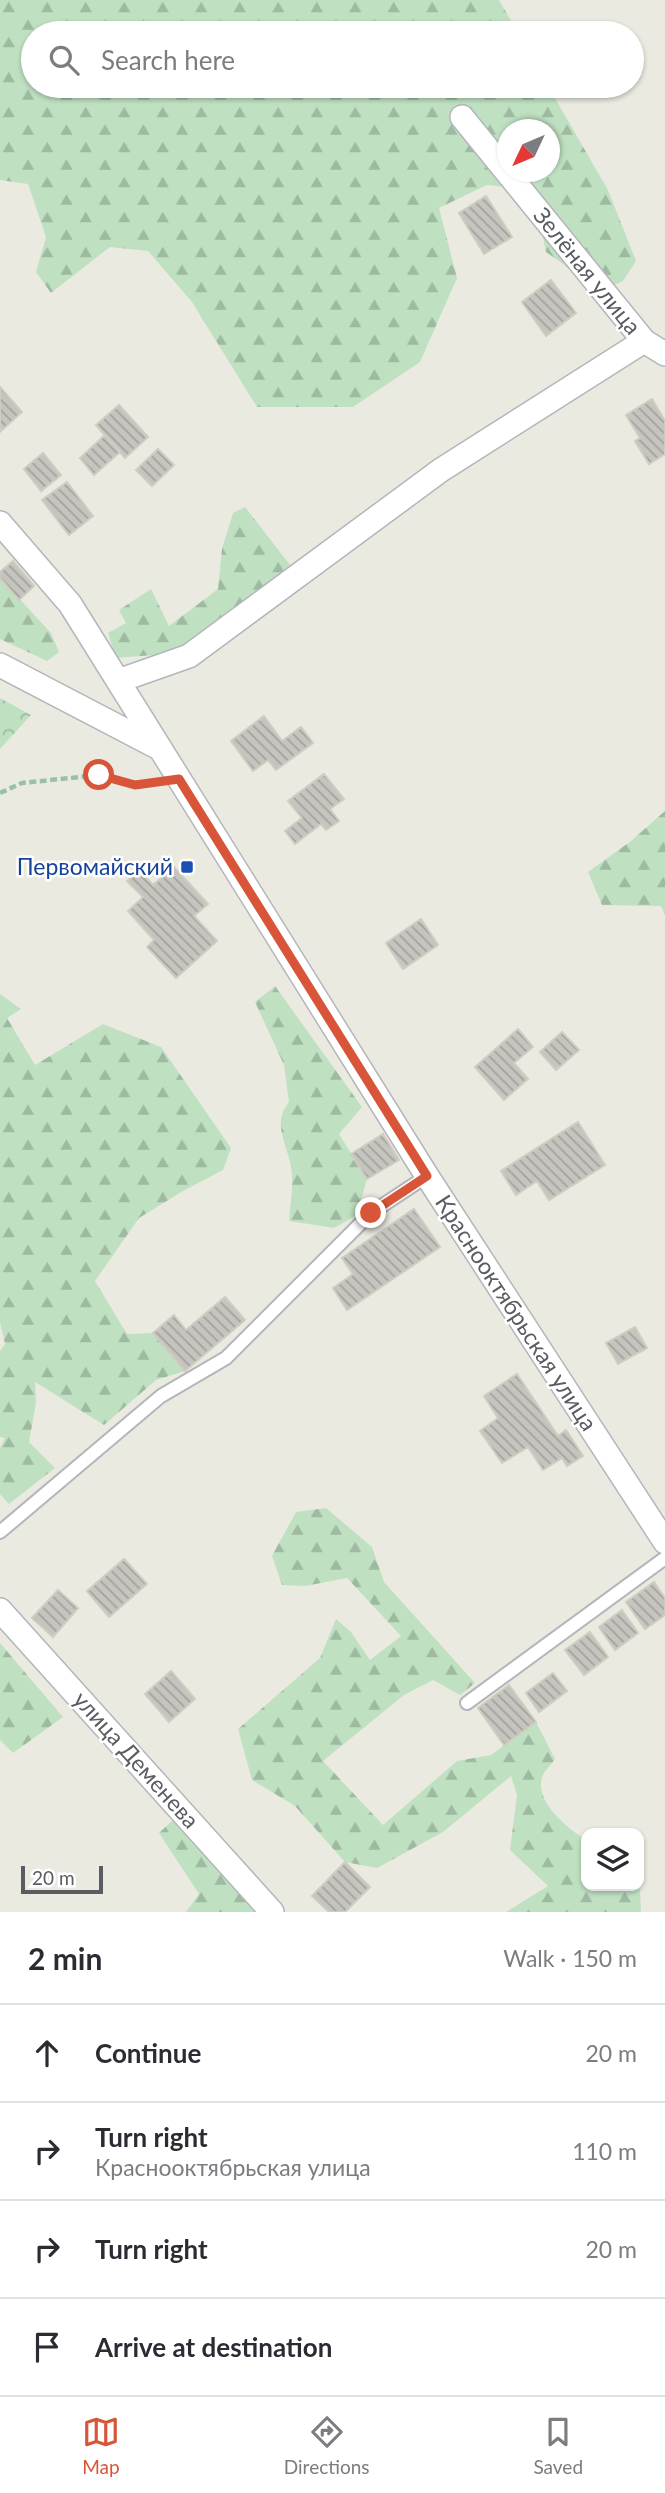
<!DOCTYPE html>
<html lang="en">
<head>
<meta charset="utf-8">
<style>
  :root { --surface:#fff; --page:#f2f2f3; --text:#2b2b33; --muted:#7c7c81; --line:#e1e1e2; --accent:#d95539 }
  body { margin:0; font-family:Lato,sans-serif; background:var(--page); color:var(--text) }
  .controls { position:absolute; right:21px; bottom:21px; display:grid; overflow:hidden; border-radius:14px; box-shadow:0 2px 5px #0004 }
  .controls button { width:63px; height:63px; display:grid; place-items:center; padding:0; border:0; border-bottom:2px solid var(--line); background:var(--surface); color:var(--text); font:35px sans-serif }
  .compass { position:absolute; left:497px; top:119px; width:63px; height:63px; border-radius:50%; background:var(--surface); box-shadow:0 2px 5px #0004; rotate:226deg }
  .scale { position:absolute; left:21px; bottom:18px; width:82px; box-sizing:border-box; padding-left:7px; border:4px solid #595c61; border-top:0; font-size:19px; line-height:24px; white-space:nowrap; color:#595c61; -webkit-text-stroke:5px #fff; paint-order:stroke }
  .stop { position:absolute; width:21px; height:21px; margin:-16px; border:5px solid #d95539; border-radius:50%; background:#fff }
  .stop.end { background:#d95539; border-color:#fff; box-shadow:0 2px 7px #0008 }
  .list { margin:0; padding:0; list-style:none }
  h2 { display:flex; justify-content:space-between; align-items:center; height:91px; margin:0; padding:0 28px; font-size:30px }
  h2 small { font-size:23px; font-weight:400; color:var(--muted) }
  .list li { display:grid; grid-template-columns:46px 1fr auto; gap:21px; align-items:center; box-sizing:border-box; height:98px; padding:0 28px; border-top:2px solid var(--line) }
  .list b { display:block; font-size:26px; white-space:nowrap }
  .list p { margin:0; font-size:23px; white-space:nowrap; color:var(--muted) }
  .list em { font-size:23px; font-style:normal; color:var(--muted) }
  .icon { flex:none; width:38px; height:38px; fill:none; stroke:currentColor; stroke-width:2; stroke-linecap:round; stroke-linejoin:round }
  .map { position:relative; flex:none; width:665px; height:1912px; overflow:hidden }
  .search { position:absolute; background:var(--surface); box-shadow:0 2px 5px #0004; left:21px; right:21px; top:21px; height:77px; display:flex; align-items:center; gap:18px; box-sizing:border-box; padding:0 24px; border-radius:38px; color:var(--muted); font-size:26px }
  .sheet { height:483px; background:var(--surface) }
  nav { display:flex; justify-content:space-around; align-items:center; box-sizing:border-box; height:98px; border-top:2px solid var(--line); background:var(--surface); font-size:19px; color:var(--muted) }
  nav a { display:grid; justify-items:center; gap:4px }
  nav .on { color:var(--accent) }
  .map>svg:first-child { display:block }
  .forest { fill:url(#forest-firs); fill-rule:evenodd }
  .park { fill:url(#park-crowns) }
  .building { fill:url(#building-back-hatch); stroke:#cfccc0; stroke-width:2 }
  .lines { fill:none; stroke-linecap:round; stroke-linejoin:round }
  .service-casing { stroke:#b3b6ba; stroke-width:16 }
  .minor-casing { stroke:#b3b6ba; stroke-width:26 }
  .path { stroke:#99c1a8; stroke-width:4.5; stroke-dasharray:7 3.5; stroke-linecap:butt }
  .service { stroke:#fff; stroke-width:12 }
  .minor { stroke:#fff; stroke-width:23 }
  .route { stroke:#d95539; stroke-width:9 }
  .transit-dot { fill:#1a4fb4; stroke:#fff; stroke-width:2.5 }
  .labels { text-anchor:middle; stroke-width:5; stroke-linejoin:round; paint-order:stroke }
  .street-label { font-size:23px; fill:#595c61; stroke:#fff }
  .transit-label { font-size:23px; fill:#164399; stroke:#fff; text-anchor:end }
</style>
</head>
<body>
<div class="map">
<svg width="665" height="1912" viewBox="0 0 665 1912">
  <defs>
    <pattern id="forest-firs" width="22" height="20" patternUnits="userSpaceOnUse" patternTransform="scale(1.75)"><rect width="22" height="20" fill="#bfe1c2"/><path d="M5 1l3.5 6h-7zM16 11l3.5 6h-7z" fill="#9ebaa1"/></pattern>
    <pattern id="park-crowns" width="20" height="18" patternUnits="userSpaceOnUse" patternTransform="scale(1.75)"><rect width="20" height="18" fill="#bfe1c2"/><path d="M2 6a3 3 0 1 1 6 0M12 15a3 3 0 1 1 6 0" fill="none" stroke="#9ebaa1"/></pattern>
    <pattern id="building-back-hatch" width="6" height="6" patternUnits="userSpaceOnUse" patternTransform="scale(1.75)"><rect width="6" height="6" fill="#c6c4be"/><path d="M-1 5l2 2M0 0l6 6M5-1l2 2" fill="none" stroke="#a4a29e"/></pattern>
  </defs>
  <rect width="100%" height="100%" fill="#ebeae1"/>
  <!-- forest -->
  <path class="forest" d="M 0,0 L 499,0 L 518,33 L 33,33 L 33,86 L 548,86 L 608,190 L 636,261 L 623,281 L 601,291 L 546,252 L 533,190 L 487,185 L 439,208 L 457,278 L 420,362 L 353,407 L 257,407 L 192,302 L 148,251 L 110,247 L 51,293 L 36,272 L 46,237 L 28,184 L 0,180 ZM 508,130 L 550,130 L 550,172 L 508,172 Z
    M 245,507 L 290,565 L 178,653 L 116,658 L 108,633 L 126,623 L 119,610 L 151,589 L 169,626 L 218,589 L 222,549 L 233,513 Z
    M 0,578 L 51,633 L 59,652 L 47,661 L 0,639 Z
    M 665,811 L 665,915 L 661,906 L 602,905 L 588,872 L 631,841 Z
    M 275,986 L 362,1107 L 339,1134 L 367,1179 L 357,1215 L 334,1228 L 289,1221 C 290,1206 293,1191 292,1176 C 292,1151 269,1126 289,1102 L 284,1065 L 255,1002 Z
    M 0,994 L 21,1009 L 7,1018 L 35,1065 L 103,1024 L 161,1047 L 231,1148 L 223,1170 L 183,1191 L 139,1218 L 95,1281 L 127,1334 L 153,1333 L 185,1371 L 156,1380 L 104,1425 L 35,1382 L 36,1403 L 29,1442 L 55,1468 L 9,1504 L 0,1494 L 0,1448 L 5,1438 L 0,1437 L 0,1351 L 5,1344 L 0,1322 Z
    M 326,1508 L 372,1547 L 384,1582 L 475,1683 L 460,1695 L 433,1680 L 404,1695 L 323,1761 L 383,1825 L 457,1761 L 491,1755 L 536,1722 L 555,1759 C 552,1764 547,1768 544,1773 C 530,1799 567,1828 586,1840 L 586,1886 L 637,1886 L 640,1890 L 641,1912 L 506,1912 L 548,1886 L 510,1850 L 517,1795 L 511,1776 L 443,1832 L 377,1868 L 345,1862 L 295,1806 L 252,1780 L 238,1729 L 320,1658 L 336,1619 L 351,1632 L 370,1660 L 401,1636 L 347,1578 L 305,1586 L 282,1585 L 272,1556 L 296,1512 Z
    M 0,1643 L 63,1717 L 13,1753 L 0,1740 Z
    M 175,1818 L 258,1912 L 186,1912 L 199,1894 L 159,1833 Z"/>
  <!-- park -->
  <path class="park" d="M 0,698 L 31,715 L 0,749 Z"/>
  <!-- building -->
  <path class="building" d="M 486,196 L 512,237 L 484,254 L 459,213 Z
    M 551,280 L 576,313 L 546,336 L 522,302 Z
    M 0,387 L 22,412 L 0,432 Z
    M 652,399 L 665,421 L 665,454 L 649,464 L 635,441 L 640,438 L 626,415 Z
    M 119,405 L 148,437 L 125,458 L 96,425 Z
    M 105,435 L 120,452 L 94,475 L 80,458 Z
    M 158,449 L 174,465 L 152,486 L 136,470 Z
    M 43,453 L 61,475 L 41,491 L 24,469 Z
    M 67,482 L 93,516 L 69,535 L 42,500 Z
    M 13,561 L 34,586 L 19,600 L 0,578 L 0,572 Z
    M 264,716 L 282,741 L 301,727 L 313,743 L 276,770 L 268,760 L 253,771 L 231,741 Z
    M 324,774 L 344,799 L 330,809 L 339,821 L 326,830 L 321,824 L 295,844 L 285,831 L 302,818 L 288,801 Z
    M 174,867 L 208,904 L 194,916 L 217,941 L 176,978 L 147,947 L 154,940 L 128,911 L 143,897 L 127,881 L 139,870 L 153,885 Z
    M 421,919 L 438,945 L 403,969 L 386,943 Z
    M 518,1029 L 533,1047 L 514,1063 L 528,1079 L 504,1100 L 475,1067 Z
    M 562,1032 L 579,1050 L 556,1070 L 540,1052 Z
    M 578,1122 L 605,1165 L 549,1200 L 537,1181 L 516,1195 L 501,1171 Z
    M 383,1134 L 399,1160 L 367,1179 L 351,1154 Z
    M 414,1209 L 440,1247 L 347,1310 L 333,1288 L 353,1274 L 342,1258 Z
    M 225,1297 L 245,1320 L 185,1371 L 153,1333 L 174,1315 L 186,1330 Z
    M 635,1327 L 647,1348 L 618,1364 L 606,1343 Z
    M 517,1374 L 558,1436 L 566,1430 L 583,1456 L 567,1466 L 562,1458 L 543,1470 L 528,1447 L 502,1463 L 480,1431 L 498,1418 L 484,1396 Z
    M 124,1559 L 147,1584 L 109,1617 L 87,1591 Z
    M 654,1582 L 665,1598 L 665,1615 L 645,1629 L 626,1602 Z
    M 58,1590 L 78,1608 L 53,1637 L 32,1618 Z
    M 622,1610 L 638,1633 L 615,1650 L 599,1627 Z
    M 590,1632 L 608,1657 L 584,1675 L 565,1650 Z
    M 171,1671 L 195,1699 L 169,1722 L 145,1694 Z
    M 553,1673 L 567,1691 L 539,1712 L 526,1693 Z
    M 509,1685 L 536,1722 L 504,1745 L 478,1708 Z
    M 345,1862 L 370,1887 L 345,1912 L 329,1912 L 312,1896 Z"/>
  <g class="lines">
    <defs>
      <path id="service" d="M 0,1532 L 161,1396 L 226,1358 L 371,1213 L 427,1176
        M 467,1703 L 665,1558"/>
      <path id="minor" d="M 462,117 L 644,341 L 665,354
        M 0,523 L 70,604 L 427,1176 L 665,1542
        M 0,665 L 159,748
        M 118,681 L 189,656 L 441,470 L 644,341
        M 0,1610 L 272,1912"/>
    </defs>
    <!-- service casing -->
    <use href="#service" class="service-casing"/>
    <!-- minor casing -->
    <use href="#minor" class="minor-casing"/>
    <!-- path -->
    <path class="path" d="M 0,793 L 22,783 L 99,775 L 135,785 L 153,783"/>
    <!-- service -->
    <use href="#service" class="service"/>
    <!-- minor -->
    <use href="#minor" class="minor"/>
  </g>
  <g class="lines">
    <!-- route -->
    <path class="route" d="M 99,775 L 135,785 L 179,779 L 427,1176 L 371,1213"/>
  </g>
  <!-- markers -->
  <rect class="transit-dot" x="180" y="860" width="14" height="14" rx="3.5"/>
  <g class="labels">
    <!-- street labels -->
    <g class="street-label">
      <text transform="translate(587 271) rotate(51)" y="8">Зелёная улица</text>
      <text transform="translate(516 1313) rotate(57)" y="8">Краснооктябрьская улица</text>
      <text transform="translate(136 1760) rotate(48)" y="8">улица Деменева</text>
    </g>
    <!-- transit labels -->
    <g class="transit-label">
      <text x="173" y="875">Первомайский</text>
    </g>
  </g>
</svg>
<div class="controls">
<button><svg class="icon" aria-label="layers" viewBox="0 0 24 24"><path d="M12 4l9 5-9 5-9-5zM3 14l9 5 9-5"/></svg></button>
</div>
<svg class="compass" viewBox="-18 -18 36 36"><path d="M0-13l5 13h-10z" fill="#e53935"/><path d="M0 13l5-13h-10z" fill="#7c7c81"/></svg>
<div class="scale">20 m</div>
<div class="stop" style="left:99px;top:775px"></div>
<div class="stop end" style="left:371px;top:1213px"></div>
<div class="search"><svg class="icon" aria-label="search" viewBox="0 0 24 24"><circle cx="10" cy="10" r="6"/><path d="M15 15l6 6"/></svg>Search here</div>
</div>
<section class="sheet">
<h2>2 min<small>Walk · 150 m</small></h2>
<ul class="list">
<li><svg class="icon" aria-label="ahead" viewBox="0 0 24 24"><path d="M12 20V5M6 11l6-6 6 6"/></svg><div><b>Continue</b></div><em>20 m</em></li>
<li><svg class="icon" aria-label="right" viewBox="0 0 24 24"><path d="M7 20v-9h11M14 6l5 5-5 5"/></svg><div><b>Turn right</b><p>Краснооктябрьская улица</p></div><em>110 m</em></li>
<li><svg class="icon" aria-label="right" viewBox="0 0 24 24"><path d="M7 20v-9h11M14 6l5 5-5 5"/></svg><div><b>Turn right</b></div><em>20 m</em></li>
<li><svg class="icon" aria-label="arrive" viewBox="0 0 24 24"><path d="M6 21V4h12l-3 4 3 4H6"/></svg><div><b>Arrive at destination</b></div></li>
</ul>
</section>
<nav>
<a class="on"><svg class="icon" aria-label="map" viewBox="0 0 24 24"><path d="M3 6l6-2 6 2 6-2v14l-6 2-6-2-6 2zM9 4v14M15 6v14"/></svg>Map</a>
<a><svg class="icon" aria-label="directions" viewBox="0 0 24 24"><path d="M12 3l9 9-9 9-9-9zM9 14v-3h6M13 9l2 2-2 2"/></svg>Directions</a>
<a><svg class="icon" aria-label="saved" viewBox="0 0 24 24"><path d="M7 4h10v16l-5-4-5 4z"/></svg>Saved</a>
</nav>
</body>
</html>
